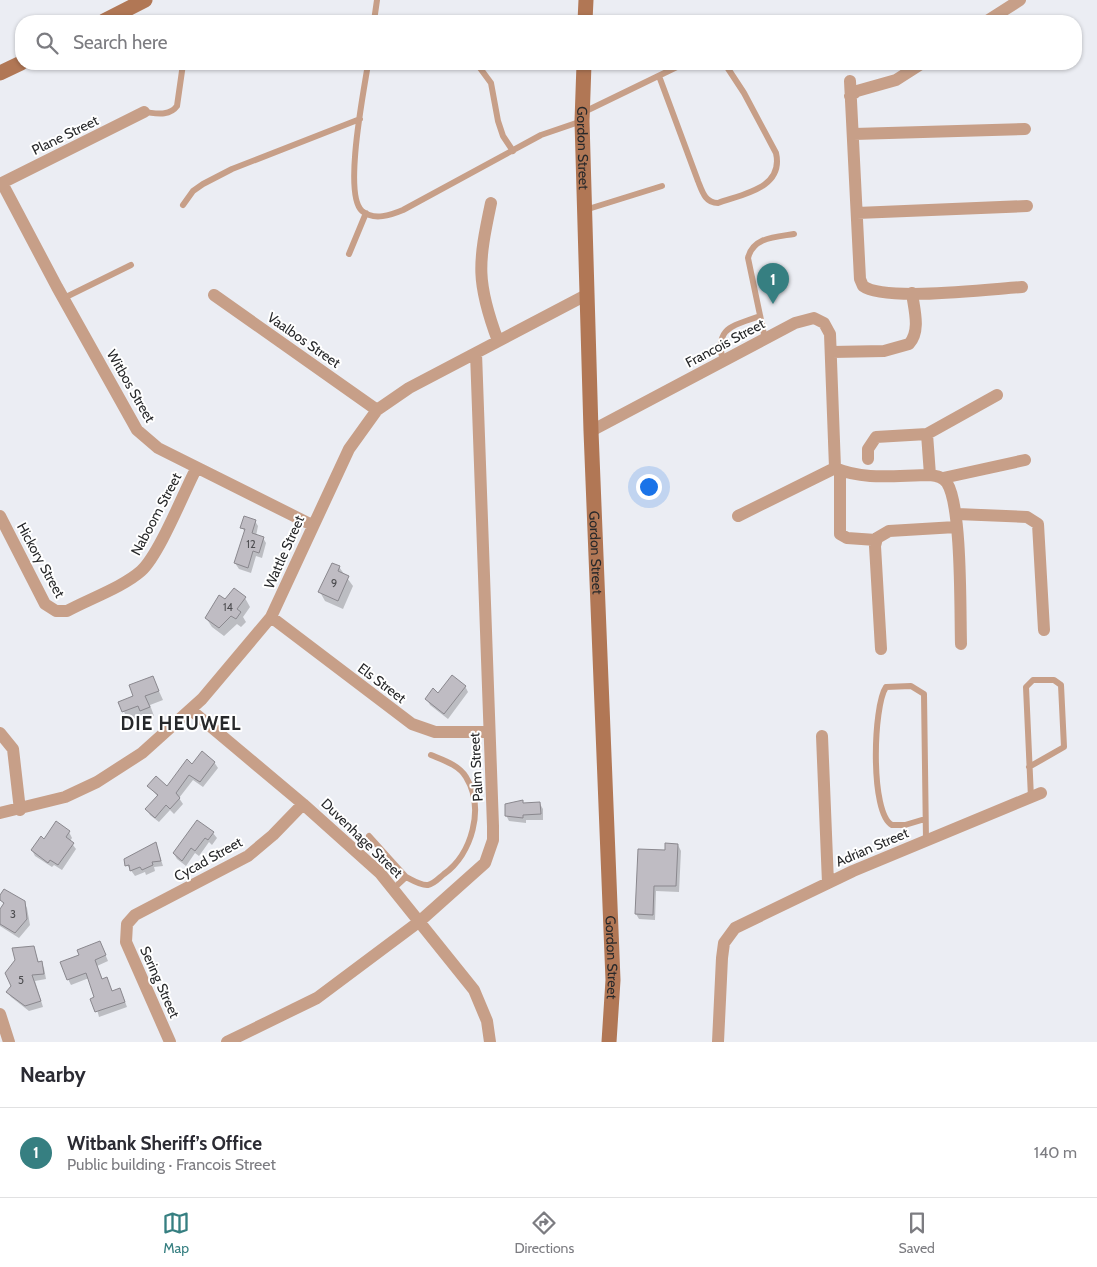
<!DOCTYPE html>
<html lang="en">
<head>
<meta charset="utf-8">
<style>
  :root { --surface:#fff; --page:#f7f7f7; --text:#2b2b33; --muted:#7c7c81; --line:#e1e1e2; --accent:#367f81 }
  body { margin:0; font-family:Cabin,sans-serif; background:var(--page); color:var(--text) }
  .you { position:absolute; left:648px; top:486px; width:18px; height:18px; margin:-12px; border:4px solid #fff; border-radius:50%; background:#1a73e8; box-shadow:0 0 0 8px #1a73e833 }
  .badge { display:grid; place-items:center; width:32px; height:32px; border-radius:50%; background:var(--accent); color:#fff; font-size:16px; font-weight:700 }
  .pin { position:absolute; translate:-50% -41px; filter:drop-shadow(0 1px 2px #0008) }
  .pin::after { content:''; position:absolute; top:26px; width:18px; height:15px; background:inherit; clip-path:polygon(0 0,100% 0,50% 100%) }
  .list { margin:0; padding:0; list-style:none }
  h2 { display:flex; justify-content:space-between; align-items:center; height:65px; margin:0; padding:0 20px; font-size:21px }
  h2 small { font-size:16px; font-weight:400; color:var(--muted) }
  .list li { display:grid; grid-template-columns:32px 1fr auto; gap:15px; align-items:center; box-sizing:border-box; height:90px; padding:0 20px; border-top:1px solid var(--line) }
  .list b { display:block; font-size:19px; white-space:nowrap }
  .list p { margin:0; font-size:16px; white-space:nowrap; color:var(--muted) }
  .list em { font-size:16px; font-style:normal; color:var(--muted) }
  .icon { flex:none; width:28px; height:28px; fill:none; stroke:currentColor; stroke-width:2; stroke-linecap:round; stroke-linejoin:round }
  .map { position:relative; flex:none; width:1097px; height:1042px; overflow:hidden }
  .search { position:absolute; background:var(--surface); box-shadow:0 1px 4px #0004; left:15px; right:15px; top:15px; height:55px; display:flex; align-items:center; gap:12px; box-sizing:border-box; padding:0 18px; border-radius:20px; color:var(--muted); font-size:19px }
  .sheet { height:155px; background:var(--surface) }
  nav { display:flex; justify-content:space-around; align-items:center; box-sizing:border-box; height:70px; border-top:1px solid var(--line); background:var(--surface); font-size:14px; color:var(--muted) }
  nav a { display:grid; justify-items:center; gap:2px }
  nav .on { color:var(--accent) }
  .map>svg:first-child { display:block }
  .shadow { fill:#0003 }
  .building { fill:#bfbcc3; stroke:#8a888e }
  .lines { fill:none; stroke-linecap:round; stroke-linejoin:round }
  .lane { stroke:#c79f88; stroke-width:6 }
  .street { stroke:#c79f88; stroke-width:12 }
  .secondary { stroke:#b17755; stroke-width:15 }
  .labels { text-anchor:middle; stroke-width:4; stroke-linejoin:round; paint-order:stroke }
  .number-label { font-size:11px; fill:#4d4d50 }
  .street-label { font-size:14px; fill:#27282a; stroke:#fff }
  .district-label { font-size:19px; font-weight:bold; letter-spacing:1px; fill:#27282a; stroke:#fff }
</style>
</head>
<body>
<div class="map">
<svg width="1097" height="1042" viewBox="0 0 1097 1042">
  <rect width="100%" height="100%" fill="#ebedf3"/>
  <!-- shadow -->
  <path class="shadow" d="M 255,521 L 258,526 L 256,536 L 263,538 L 266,543 L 262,558 L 256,556 L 251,573 L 239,569 L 235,563 L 245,533 L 242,527 Z
    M 339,567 L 353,586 L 343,609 L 325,601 L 320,592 Z
    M 245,598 L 250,607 L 243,617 L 246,622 L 241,627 L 237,624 L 224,636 L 212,627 L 206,618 L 225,601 Z
    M 153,678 L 163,700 L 150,705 L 154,716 L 146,719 L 144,715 L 128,721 L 120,702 L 135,697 Z
    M 465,686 L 468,692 L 448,719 L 430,705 L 427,699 Z
    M 214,762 L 218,768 L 203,787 L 193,780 L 179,798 L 183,804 L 174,814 L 170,810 L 159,822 L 150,815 L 147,809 L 158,797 L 149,786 L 167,788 L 193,765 Z
    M 540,804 L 543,809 L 543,820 L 526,820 L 526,823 L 509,821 L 506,815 Z
    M 69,832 L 72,838 L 70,841 L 76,849 L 62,870 L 54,865 L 52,867 L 35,856 L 32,850 L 44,840 Z
    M 213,833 L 217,838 L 212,845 L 209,842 L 199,856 L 195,853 L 186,866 L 177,859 L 174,854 Z
    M 156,844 L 163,866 L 154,867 L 155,871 L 146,875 L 145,872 L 135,876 L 127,865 Z
    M 678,845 L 681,851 L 679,892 L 656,891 L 655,920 L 639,919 L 636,914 L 666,851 Z
    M 0,897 L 24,902 L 27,908 L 30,925 L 19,938 L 0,926 L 0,911 L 4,905 Z
    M 100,942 L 108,961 L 97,966 L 103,980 L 106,978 L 113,992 L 123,996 L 127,1007 L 99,1017 L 89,978 L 71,985 L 68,979 L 80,956 Z
    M 34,948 L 39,963 L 41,962 L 44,968 L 46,979 L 35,981 L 43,1007 L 29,1011 L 11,997 L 7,992 Z"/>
  <!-- building -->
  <path class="building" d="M 244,516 L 256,520 L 252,533 L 264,537 L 259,553 L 253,551 L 248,568 L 234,563 L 245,529 L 240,528 Z
    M 332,563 L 340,566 L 338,571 L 349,576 L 338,601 L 318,592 Z
    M 234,588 L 246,597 L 237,609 L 241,612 L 236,619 L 231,616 L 219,628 L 205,618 L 219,595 L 225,599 Z
    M 452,675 L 466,686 L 444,714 L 425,699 L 433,688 L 438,693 Z
    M 153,676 L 159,691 L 145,696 L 150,707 L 140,711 L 138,706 L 122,712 L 118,702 L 133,696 L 129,685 Z
    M 202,751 L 215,762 L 200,782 L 189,775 L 176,793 L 180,798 L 170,809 L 166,805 L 155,818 L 145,809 L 158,795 L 147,786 L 156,776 L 167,786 L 187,759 L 192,764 Z
    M 523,800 L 523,803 L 540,802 L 541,814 L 523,815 L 523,818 L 505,816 L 505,804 Z
    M 197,820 L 214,832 L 208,840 L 205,838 L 195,851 L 191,848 L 182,861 L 173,853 Z
    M 56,821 L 70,831 L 66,837 L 74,843 L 58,865 L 50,860 L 48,863 L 31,850 L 41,836 L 44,839 Z
    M 156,842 L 161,861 L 152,862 L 153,865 L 142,870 L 140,867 L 130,871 L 129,865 L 125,866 L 124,859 Z
    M 665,843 L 678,844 L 676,886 L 654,886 L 653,915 L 635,914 L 638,849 L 665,850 Z
    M 4,889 L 25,901 L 27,919 L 15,933 L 0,924 L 0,909 L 4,903 L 0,900 L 0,895 Z
    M 100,941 L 106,955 L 95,960 L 102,979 L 107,977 L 112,991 L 120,988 L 125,1002 L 95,1012 L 90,999 L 94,997 L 86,973 L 67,980 L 60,962 L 79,955 L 77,950 Z
    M 34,946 L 38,962 L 42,961 L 44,974 L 32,975 L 41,1001 L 25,1006 L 6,992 L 11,986 L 5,973 L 15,960 L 12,948 Z"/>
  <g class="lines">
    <!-- lane -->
    <path class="lane" d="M 236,21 L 244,18
      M 374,21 L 377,0
      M 368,64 C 364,90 343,195 362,211 C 374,221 391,215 403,210 L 541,135 L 582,121
      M 477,64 L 491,83 L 498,121 L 503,136 L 513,151
      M 659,76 L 698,181 C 702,191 705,203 718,203 C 743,194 784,188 776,153 L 744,93 L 725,64
      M 144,112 C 155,113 169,117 177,106 L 183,64
      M 584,112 L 683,64
      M 183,205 L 193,191 L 203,184 L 232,169 L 360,119
      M 585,210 L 662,186
      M 349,254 L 366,213
      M 64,298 L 131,265
      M 765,339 L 748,258 C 753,237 776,237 794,234
      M 723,361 C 714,327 733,326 760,316
      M 1029,767 L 1064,747 L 1061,685 L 1054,680 L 1033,680 L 1026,687 L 1031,798
      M 925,819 L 905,825 L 892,825 C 870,814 873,706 886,687 L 911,686 L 924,694 L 926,840
      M 369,836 L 406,877
      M 393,889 L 406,877 C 412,880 421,886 428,885 C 434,884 439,878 444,874 C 472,854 485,808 466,777 C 459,765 443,760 431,755"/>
    <!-- street -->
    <path class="street" d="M 987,21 L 1020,0
      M 850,81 L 860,279 L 863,286 C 884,302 991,289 1022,287
      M 850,96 L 857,91 L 896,80 L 921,64
      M 854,134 L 1025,129
      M 2,183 L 57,287 L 137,430 L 158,448 L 312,525
      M 0,184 L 144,112
      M 491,203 C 478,264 476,282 498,341
      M 857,213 L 1027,206
      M 214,295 L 377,410
      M 832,352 L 884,351 L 909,344 C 921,331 914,309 912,293
      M 591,431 L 795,323 L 814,318 L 824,323 L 830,334 L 835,468
      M 868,459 L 868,449 L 876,437 L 927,434
      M 835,468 C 865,481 898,475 930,475 C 937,476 943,477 947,483 C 962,506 960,611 961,644
      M 840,470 L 840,534 L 847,538 L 876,540
      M 930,475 L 927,434 L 997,395
      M 943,478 L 1025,460
      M 957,514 L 1027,517 L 1038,524 L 1044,630
      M 0,516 L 45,604 L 56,611 L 67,611 C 89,599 123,587 141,571 C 159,555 184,492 196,469
      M 738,516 L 835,468
      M 271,617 L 412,724 L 435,732 L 489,732
      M 881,649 L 875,546 L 877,538 L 889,531 L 956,527
      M 191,710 L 303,804 L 380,873 L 474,990 L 487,1021 L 490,1042
      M 0,733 L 13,749 L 20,810
      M 822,736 L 828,883
      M 0,813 L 65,797 L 97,782 L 142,753 L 202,699 L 271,617 L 349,449 L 377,410 L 409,388 L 588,294
      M 0,1014 L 9,1042
      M 170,1042 L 126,942 L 127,924 L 135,915 L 248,856 L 273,835 L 303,804
      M 227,1042 L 317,998 L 420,921 L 485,863 L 493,840 L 493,826 L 476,353
      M 718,1042 L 722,958 L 724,943 L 735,928 L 853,871 L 1041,793"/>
    <!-- secondary -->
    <g class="secondary">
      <path d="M 104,21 L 145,0"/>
      <path d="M 585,21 L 586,0"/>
      <path id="s1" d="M 584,64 L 582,121 L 591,431 L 613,980 L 609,1042"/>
      <path d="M 0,73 L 21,63"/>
    </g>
  </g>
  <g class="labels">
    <!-- number labels -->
    <g class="number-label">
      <text x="251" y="548">12</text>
      <text x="334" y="587">9</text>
      <text x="228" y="611">14</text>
      <text x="13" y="918">3</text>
      <text x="21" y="984">5</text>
    </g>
    <!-- street labels -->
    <g class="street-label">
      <text transform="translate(65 135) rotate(-26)" y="5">Plane Street</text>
      <text dy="5" stroke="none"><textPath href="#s1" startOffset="84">Gordon Street</textPath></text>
      <text transform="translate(304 340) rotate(35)" y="5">Vaalbos Street</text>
      <text transform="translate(725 343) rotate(-28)" y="5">Francois Street</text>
      <text transform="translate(131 386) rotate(60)" y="5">Witbos Street</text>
      <text transform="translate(156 514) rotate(-62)" y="5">Naboom Street</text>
      <text transform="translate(284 552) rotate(-66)" y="5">Wattle Street</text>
      <text dy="5" stroke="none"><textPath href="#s1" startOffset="489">Gordon Street</textPath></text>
      <text transform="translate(41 560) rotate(61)" y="5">Hickory Street</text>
      <text transform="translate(382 683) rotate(37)" y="5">Els Street</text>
      <text transform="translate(476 767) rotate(-93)" y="5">Palm Street</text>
      <text transform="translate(362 838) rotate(44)" y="5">Duvenhage Street</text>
      <text transform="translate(872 847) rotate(-23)" y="5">Adrian Street</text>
      <text transform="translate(208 859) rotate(-29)" y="5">Cycad Street</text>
      <text dy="5" stroke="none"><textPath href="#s1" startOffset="894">Gordon Street</textPath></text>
      <text transform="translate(160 982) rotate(66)" y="5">Sering Street</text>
    </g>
    <!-- district labels -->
    <g class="district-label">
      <text x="181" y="730">DIE HEUWEL</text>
    </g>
  </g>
</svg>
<div class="you"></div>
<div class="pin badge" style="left:773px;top:304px">1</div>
<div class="search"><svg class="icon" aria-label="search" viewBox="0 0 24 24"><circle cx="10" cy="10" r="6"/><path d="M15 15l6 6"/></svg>Search here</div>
</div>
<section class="sheet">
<h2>Nearby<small></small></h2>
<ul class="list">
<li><span class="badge">1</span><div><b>Witbank Sheriff’s Office</b><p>Public building · Francois Street</p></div><em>140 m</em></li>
</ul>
</section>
<nav>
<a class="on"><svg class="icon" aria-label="map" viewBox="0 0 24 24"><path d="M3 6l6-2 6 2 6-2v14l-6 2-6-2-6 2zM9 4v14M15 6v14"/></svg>Map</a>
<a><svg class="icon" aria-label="directions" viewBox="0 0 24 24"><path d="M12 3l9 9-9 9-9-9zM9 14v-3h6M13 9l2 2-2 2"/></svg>Directions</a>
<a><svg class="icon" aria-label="saved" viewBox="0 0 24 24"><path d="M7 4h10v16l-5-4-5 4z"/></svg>Saved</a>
</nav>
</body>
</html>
